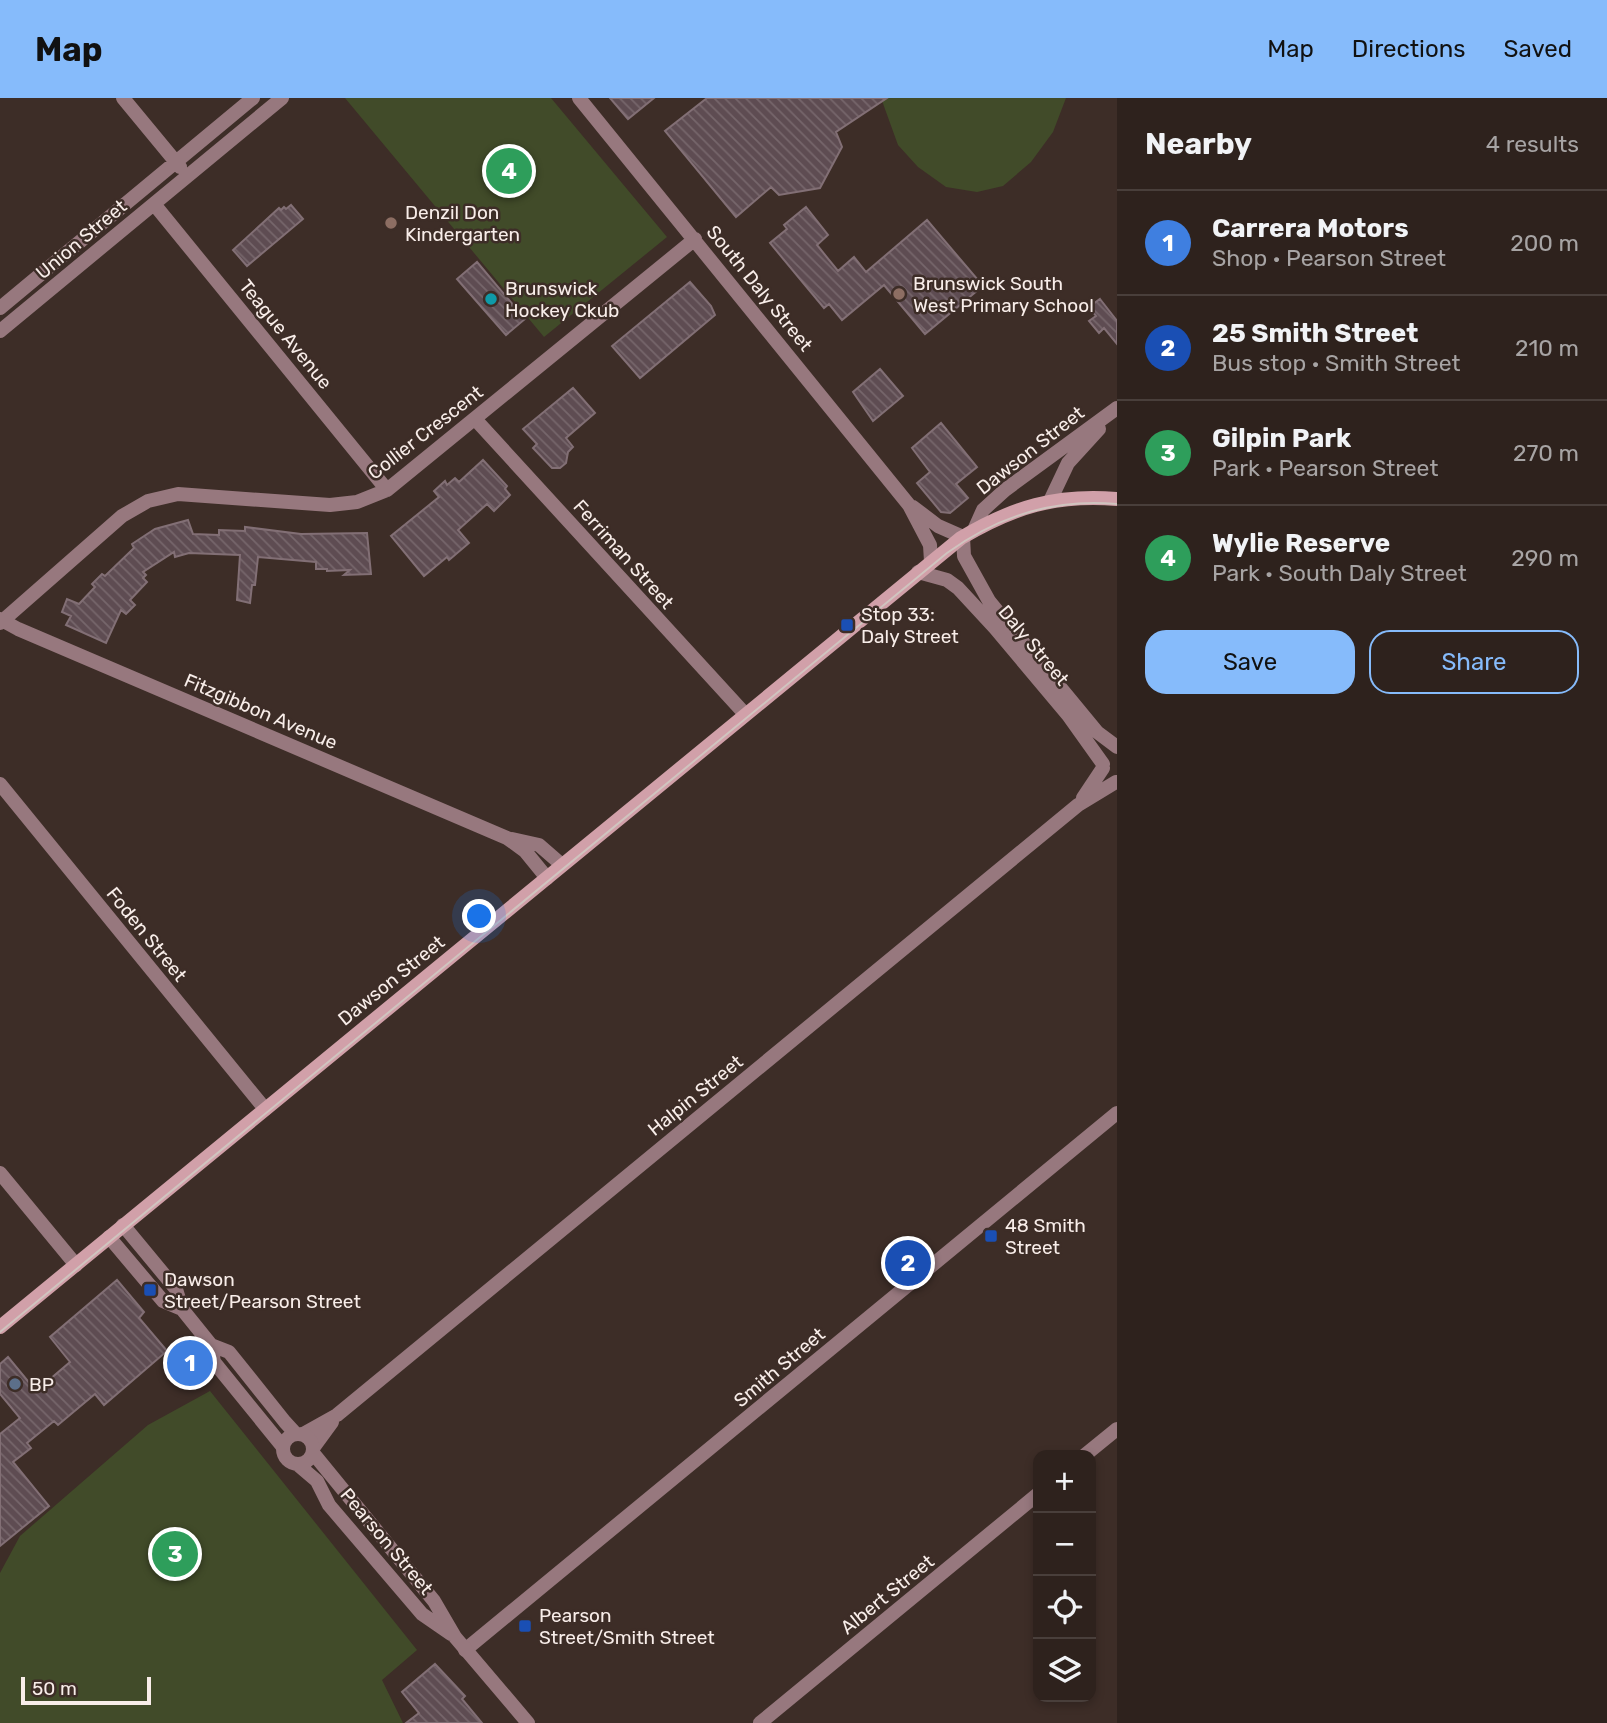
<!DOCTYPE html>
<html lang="en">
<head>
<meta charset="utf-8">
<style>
  :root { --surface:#2e221d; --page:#3a2f2a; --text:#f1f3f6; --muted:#a7a4a4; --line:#493f3b; --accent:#86bbfb }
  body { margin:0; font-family:Rubik,sans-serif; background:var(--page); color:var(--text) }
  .controls { position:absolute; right:21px; bottom:21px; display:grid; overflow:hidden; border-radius:14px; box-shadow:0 4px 10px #0003 }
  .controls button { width:63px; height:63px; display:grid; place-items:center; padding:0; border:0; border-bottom:2px solid var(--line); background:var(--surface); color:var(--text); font:35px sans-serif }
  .scale { position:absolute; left:21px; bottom:18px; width:130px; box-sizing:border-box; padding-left:7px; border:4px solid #f8ede9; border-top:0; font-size:19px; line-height:24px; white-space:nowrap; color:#f8ede9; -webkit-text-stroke:5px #3d2d27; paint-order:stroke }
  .you { position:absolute; left:480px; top:819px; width:24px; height:24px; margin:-18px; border:5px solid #fff; border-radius:50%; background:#1a73e8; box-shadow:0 0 0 10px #1a73e833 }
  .badge { display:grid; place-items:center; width:46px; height:46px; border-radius:50%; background:var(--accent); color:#fff; font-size:23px; font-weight:700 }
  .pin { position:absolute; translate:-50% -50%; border:4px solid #fff; box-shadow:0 2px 7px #0006 }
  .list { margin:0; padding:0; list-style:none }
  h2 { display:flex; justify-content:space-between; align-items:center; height:91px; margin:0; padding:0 28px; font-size:30px }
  h2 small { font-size:23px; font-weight:400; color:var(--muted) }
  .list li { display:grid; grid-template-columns:46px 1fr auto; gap:21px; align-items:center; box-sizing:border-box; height:105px; padding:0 28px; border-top:2px solid var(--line) }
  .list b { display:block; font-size:26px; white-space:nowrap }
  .list p { margin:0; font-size:23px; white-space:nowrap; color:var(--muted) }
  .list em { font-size:23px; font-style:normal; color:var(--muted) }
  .actions { display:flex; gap:14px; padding:21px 28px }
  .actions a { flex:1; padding:16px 0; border:2px solid var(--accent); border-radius:21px; text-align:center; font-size:24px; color:var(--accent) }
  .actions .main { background:var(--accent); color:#111 }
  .icon { flex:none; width:38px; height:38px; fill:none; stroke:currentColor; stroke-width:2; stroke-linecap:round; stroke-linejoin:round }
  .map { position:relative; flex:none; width:1117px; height:1625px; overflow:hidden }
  header { display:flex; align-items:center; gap:42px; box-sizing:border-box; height:98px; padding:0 35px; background:var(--accent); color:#111 }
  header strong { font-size:33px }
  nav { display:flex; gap:38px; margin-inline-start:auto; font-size:24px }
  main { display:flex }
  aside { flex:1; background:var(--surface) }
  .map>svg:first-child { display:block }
  .green { fill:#414b29 }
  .building { fill:url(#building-back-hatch); stroke:#826f75; stroke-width:2 }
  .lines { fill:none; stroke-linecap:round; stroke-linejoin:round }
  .minor { stroke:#97787e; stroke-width:14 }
  .tertiary { stroke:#97787e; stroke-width:14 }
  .secondary { stroke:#d1a0a9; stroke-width:14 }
  .tram { stroke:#d0c4bf; stroke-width:2 }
  .education-dot { fill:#8d6e63; stroke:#3d2d27; stroke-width:2.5 }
  .culture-dot { fill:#0f9aa8; stroke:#3d2d27; stroke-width:2.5 }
  .transit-dot { fill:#1a4fb4; stroke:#3d2d27; stroke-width:2.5 }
  .service-dot { fill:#5c6f8a; stroke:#3d2d27; stroke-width:2.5 }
  .labels { text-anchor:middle; stroke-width:5; stroke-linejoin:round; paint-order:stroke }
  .poi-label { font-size:19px; fill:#f8ede9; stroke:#3d2d27; text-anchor:start }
  .street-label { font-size:19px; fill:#f8ede9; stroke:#3d2d27 }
</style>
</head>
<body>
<header>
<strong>Map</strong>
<nav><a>Map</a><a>Directions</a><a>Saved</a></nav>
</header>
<main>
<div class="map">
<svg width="1117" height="1625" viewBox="0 0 1117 1625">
  <defs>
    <pattern id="building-back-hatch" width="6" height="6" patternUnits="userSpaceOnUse" patternTransform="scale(1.75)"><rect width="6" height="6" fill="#5e4c52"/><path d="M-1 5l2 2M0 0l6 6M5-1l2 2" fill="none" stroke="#76666b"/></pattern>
  </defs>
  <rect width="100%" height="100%" fill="#3d2d27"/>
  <!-- green -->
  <path class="green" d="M 345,0 L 551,0 L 667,139 L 544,239 Z
    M 881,0 L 1066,0 L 1053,34 L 1031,64 L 1003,88 L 977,94 L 946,89 L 918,69 L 898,47 Z
    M 210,1293 L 417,1552 L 382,1582 L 403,1625 L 0,1625 L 0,1475 L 20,1438 L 148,1327 Z"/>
  <!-- building -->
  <path class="building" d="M 610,0 L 654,0 L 628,21 Z
    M 707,0 L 887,0 L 836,34 L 842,49 L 820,90 L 779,97 L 771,89 L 736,119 L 665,33 Z
    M 291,107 L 303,121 L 247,168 L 233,152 L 279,110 L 281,112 L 284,109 L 286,111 Z
    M 806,109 L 828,137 L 817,147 L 838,173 L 854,159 L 866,174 L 927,122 L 983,188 L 925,236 L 884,187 L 842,222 L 829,206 L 824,210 L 770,145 L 787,131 L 784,127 Z
    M 477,164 L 525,221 L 506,237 L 457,181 Z
    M 690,184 L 711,208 L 715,217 L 640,280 L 612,248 Z
    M 1100,201 L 1117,223 L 1117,246 L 1104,230 L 1099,235 L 1089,223 L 1096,218 L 1089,209 Z
    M 880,271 L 903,298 L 873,323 L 853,294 Z
    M 573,290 L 595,315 L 566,340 L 573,349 L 568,354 L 566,365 L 560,370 L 552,370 L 533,350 L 537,346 L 523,331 Z
    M 941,325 L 977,369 L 956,386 L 968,400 L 950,415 L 941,414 L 917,385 L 930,374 L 912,350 Z
    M 483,362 L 507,388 L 505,391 L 510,397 L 494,413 L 487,406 L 458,432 L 469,445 L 449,462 L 447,459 L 424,478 L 391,438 L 439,399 L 434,393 L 445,383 L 447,387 L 455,380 L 459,384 Z
    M 188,422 L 193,436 L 219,437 L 219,432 L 245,433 L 245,429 L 301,436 L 367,435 L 371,476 L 344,477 L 350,472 L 327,473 L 327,471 L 316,471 L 316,464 L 258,459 L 255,487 L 252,487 L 250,505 L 237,502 L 240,457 L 189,455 L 175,459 L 174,454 L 143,474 L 146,477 L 143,480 L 147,484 L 130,502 L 135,507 L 126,516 L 121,512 L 106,545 L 66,527 L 71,518 L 62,514 L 67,501 L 79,506 L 95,489 L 92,486 L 102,476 L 105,478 L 134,450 L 132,446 L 155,431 Z
    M 117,1182 L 144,1214 L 139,1220 L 167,1253 L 104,1307 L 95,1296 L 58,1327 L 54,1323 L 27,1345 L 31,1350 L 13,1364 L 49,1408 L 0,1448 L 0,1336 L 20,1320 L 0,1296 L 0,1266 L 8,1259 L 36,1293 L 70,1264 L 50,1239 Z
    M 435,1566 L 465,1598 L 462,1601 L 482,1625 L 406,1625 L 419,1615 L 402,1594 Z"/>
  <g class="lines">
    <!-- minor -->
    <path class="minor" d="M 123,0 L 180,69
      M 579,0 L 909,407 L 930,447 L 931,463
      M 154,106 L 387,392
      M 0,210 L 253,0
      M 0,233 L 282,0
      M 475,321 L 745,616
      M 913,409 L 938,428 L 963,439 L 964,458 L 989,503 L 1097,634 L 1117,649
      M 918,474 L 947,482 L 958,490 L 995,530 L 1068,617 L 1103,666
      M 0,521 L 18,531 L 507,740 L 525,753 L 547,780
      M 0,525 L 122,418 L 148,403 L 178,396 L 330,407 L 357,404 L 387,392 L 695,141
      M 0,686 L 265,1011
      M 1083,700 L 1103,670
      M 512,741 L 539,747 L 562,767
      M 0,1075 L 76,1167
      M 303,1336 L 337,1317 L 1078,707 L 1116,684
      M 313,1350 L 332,1324
      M 1085,1357 L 1117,1331
      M 465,1552 L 1117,1015
      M 760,1625 L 1038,1396"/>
    <!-- tertiary -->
    <path class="tertiary" d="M 1050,403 L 1068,365 L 1099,331
      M 974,432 L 983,412 L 1005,392 L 1117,310
      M 123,1127 L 176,1191 L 182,1211 L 211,1247 L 214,1264 L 283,1349
      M 109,1139 L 163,1203 L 182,1211
      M 211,1247 L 229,1254 L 285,1324 L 296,1336
      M283 1351a15 15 0 1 1 30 0a15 15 0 1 1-30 0Z
      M 313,1355 L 434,1503 L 455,1539 L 528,1625
      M 297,1366 L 317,1383 L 329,1407 L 422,1516 L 451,1536"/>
    <!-- secondary -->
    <path class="secondary" d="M 0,1229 L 961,440 C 1013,409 1056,396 1117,401"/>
    <!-- tram -->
    <path class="tram" d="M 0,1234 L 947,455 C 998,418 1053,400 1117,406"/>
  </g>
  <!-- markers -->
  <g class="education-dot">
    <circle cx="391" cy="125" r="7"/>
    <circle cx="899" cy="196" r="7"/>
  </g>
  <circle class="culture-dot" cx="491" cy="201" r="7"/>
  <g class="transit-dot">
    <rect x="840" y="520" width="14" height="14" rx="3.5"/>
    <rect x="984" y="1131" width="14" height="14" rx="3.5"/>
    <rect x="143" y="1185" width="14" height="14" rx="3.5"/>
    <rect x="518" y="1521" width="14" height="14" rx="3.5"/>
  </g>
  <circle class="service-dot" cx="15" cy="1286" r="7"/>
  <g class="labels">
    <!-- poi labels -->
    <g class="poi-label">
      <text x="405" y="121">Denzil Don<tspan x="405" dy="22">Kindergarten</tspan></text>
      <text x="913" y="192">Brunswick South<tspan x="913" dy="22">West Primary School</tspan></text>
      <text x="505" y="197">Brunswick<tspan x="505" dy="22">Hockey Ckub</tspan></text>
      <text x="861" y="523">Stop 33:<tspan x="861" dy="22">Daly Street</tspan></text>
      <text x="1005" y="1134">48 Smith<tspan x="1005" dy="22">Street</tspan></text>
      <text x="164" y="1188">Dawson<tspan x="164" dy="22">Street/Pearson Street</tspan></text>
      <text x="29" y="1293">BP</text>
      <text x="539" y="1524">Pearson<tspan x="539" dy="22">Street/Smith Street</tspan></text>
    </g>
    <!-- street labels -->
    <g class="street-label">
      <text transform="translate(81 141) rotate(-40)" y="7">Union Street</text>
      <text transform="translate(760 190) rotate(51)" y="7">South Daly Street</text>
      <text transform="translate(286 236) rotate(51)" y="7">Teague Avenue</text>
      <text transform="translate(425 334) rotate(-38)" y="7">Collier Crescent</text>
      <text transform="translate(1030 352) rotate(-38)" y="7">Dawson Street</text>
      <text transform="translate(624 456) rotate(48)" y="7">Ferriman Street</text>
      <text transform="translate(1034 547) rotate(50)" y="7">Daly Street</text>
      <text transform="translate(261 613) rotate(23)" y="7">Fitzgibbon Avenue</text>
      <text transform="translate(147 836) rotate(51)" y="7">Foden Street</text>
      <text transform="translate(391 882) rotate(-39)" y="7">Dawson Street</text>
      <text transform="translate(695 997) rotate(-39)" y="7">Halpin Street</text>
      <text transform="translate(779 1269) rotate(-40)" y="7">Smith Street</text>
      <text transform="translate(387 1443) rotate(50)" y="7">Pearson Street</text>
      <text transform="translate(887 1496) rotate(-39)" y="7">Albert Street</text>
    </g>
  </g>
</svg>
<div class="controls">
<button>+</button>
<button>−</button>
<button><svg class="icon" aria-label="locate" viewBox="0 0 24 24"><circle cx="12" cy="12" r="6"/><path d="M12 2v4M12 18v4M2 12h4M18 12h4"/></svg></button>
<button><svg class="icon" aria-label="layers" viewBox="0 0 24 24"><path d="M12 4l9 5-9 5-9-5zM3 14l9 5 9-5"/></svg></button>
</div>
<div class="scale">50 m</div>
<div class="you"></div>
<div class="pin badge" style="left:190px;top:1265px;background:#3f7fe0">1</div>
<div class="pin badge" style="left:908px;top:1165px;background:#1a4fb4">2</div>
<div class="pin badge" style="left:175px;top:1456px;background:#2e9e5b">3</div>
<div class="pin badge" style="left:509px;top:73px;background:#2e9e5b">4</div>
</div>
<aside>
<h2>Nearby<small>4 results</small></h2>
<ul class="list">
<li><span class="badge" style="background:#3f7fe0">1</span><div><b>Carrera Motors</b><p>Shop · Pearson Street</p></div><em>200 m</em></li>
<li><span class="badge" style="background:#1a4fb4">2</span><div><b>25 Smith Street</b><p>Bus stop · Smith Street</p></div><em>210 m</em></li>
<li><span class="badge" style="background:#2e9e5b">3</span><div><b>Gilpin Park</b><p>Park · Pearson Street</p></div><em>270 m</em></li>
<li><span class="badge" style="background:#2e9e5b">4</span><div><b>Wylie Reserve</b><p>Park · South Daly Street</p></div><em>290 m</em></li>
</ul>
<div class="actions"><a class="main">Save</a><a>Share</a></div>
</aside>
</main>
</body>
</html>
